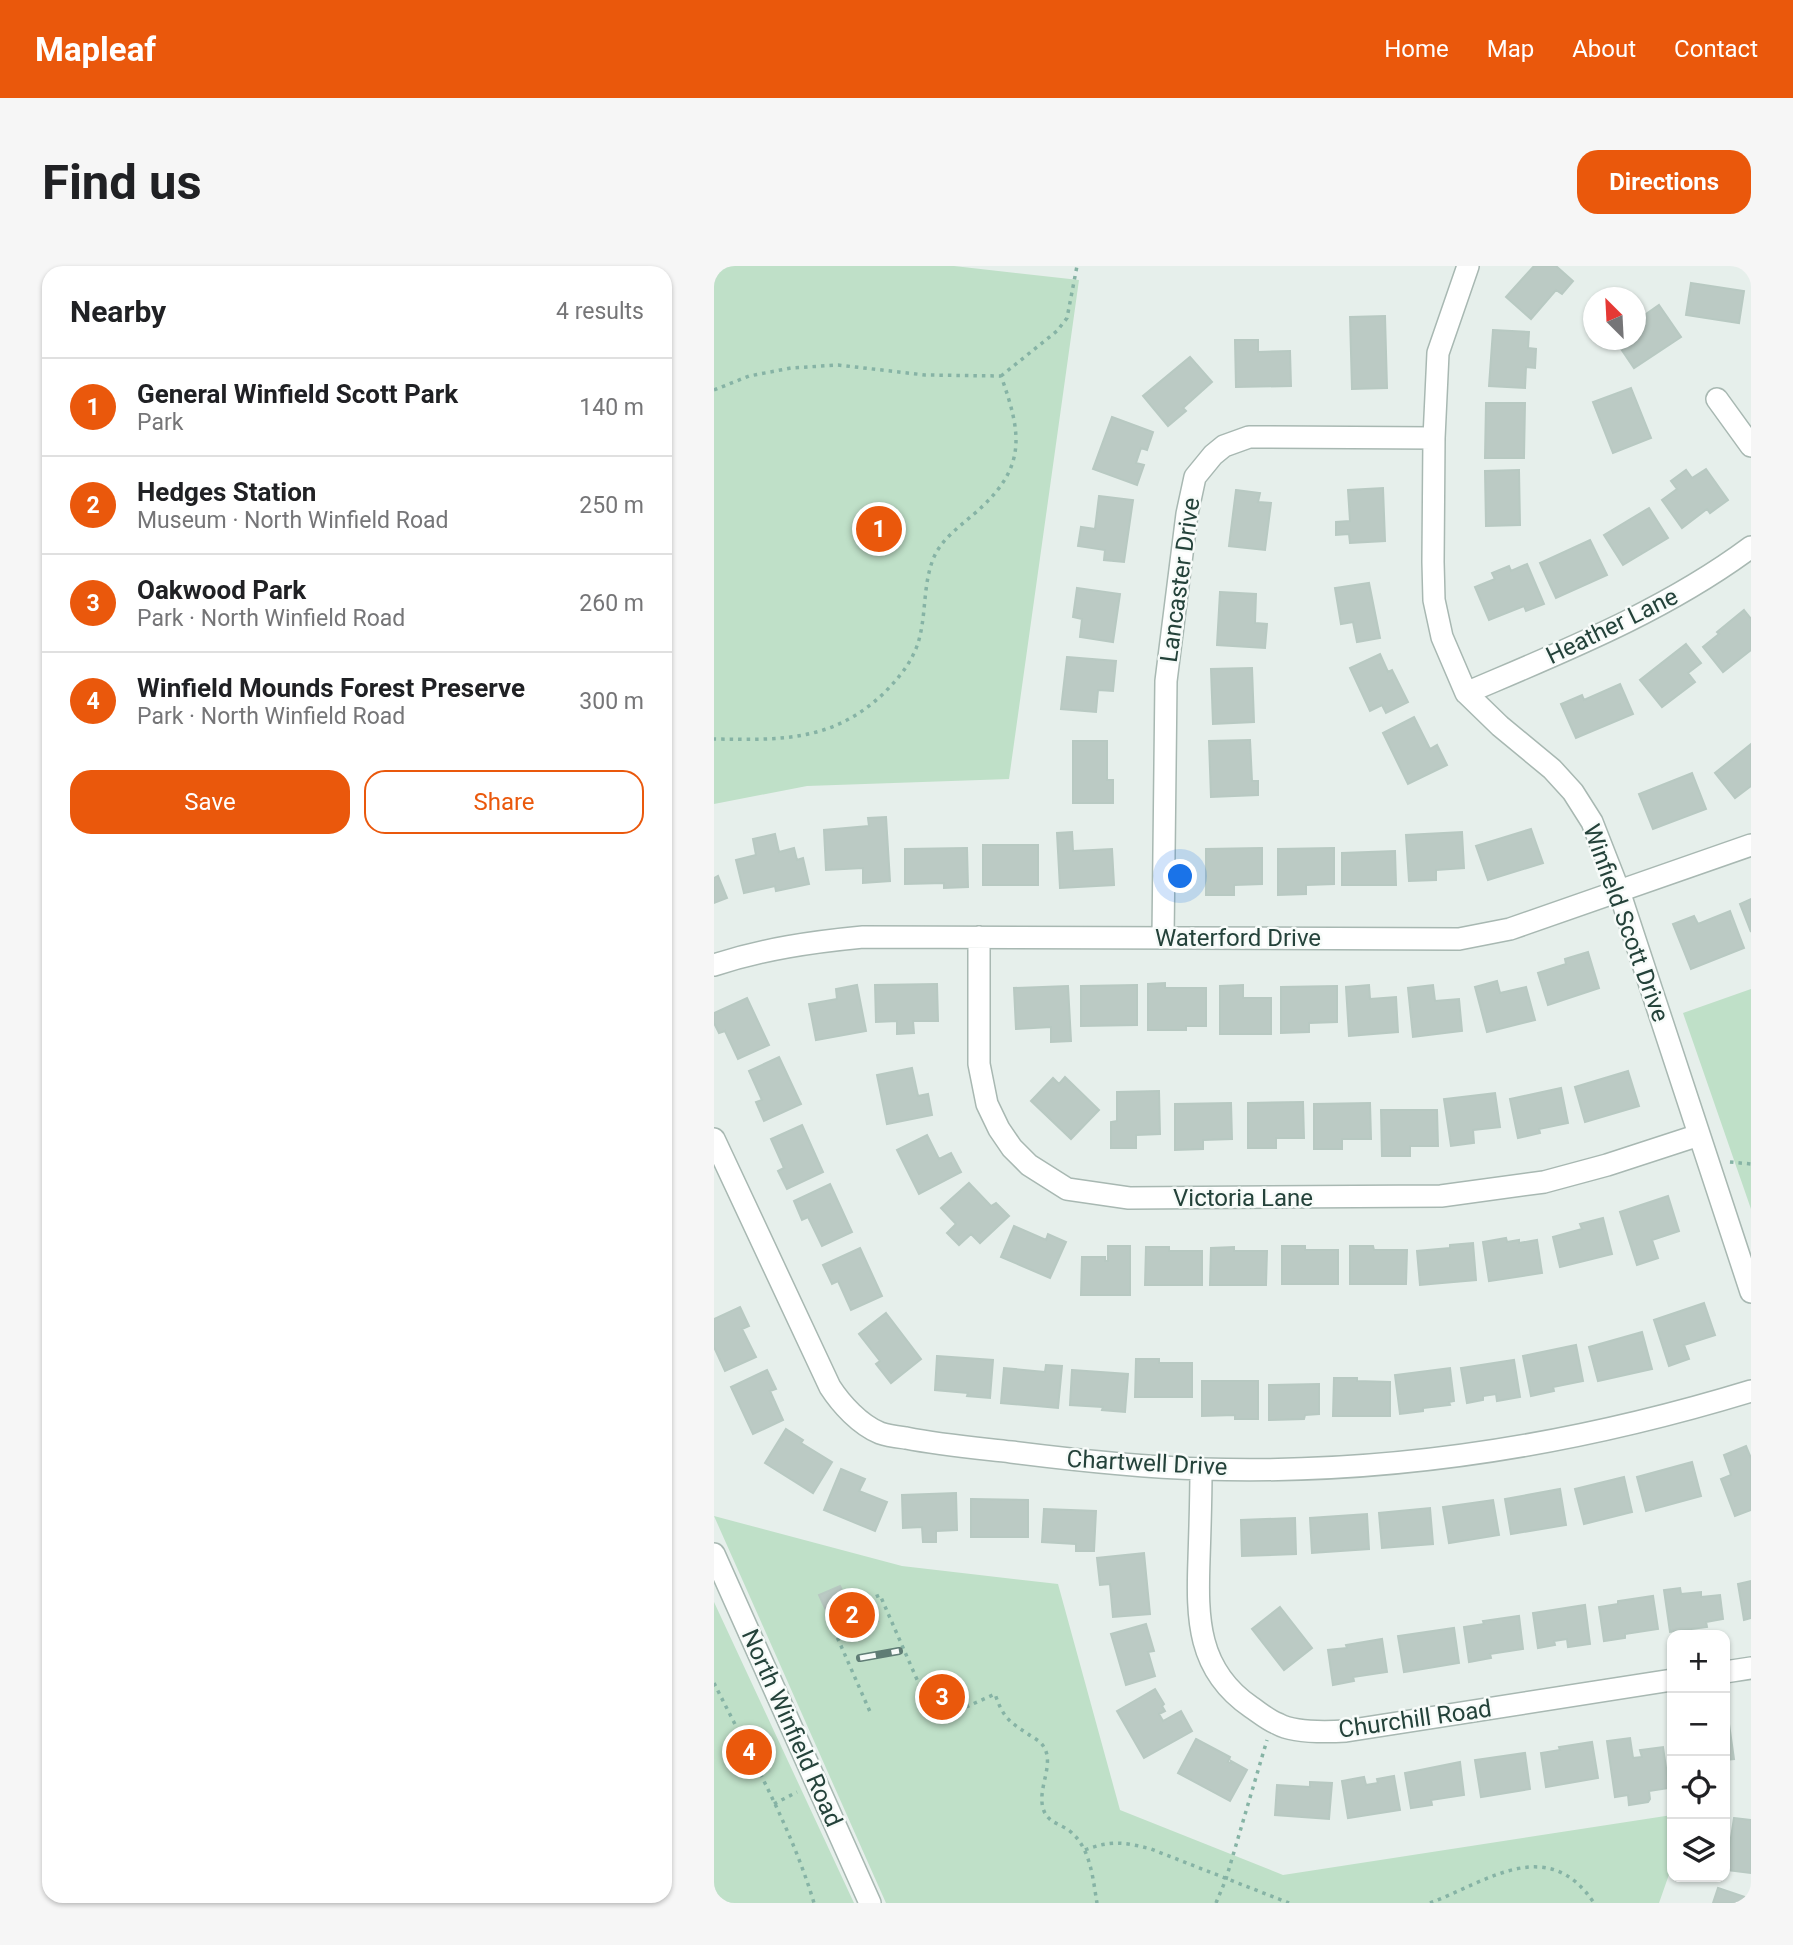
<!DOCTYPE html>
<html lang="en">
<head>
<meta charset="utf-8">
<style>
  :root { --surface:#fff; --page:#f6f6f6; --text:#202124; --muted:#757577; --line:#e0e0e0; --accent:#ea580c }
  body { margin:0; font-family:Roboto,sans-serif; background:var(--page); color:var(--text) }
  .controls { position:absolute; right:21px; bottom:21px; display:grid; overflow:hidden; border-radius:14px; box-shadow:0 2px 5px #0004 }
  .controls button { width:63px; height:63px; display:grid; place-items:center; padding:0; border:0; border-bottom:2px solid var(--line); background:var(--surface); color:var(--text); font:35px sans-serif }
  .compass { position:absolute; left:869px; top:21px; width:63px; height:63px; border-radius:50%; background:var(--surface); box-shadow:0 2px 5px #0004; rotate:336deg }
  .you { position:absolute; left:467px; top:611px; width:24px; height:24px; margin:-18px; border:5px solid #fff; border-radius:50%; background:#1a73e8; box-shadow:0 0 0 10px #1a73e833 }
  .badge { display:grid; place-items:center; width:46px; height:46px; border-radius:50%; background:var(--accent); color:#fff; font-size:23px; font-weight:700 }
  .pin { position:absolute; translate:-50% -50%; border:4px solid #fff; box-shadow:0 2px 7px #0006 }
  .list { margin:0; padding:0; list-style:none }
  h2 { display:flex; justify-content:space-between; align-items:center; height:91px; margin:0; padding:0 28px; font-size:30px }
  h2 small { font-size:23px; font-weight:400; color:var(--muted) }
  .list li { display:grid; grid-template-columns:46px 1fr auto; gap:21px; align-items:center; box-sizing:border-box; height:98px; padding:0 28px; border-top:2px solid var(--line) }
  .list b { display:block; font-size:26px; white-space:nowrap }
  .list p { margin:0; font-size:23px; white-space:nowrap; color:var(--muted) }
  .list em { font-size:23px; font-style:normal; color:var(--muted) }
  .actions { display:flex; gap:14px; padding:21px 28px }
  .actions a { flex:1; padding:16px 0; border:2px solid var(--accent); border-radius:21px; text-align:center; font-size:24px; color:var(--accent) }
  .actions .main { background:var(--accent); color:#fff }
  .icon { flex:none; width:38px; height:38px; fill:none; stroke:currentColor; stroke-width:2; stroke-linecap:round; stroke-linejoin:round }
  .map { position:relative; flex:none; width:1037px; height:1637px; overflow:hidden; border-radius:21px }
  header { display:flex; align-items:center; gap:42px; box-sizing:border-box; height:98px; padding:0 35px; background:var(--accent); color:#fff }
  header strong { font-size:33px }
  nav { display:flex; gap:38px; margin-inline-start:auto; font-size:24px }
  .intro { display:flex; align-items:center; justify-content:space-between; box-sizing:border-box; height:168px; padding:0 42px }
  h1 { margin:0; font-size:49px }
  .button { padding:18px 32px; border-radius:21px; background:var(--accent); color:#fff; font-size:24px; font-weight:700 }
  main { display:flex; gap:42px; padding:0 42px }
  aside { flex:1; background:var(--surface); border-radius:21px; box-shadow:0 2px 5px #0004 }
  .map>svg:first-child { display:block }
  .green { fill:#bfe0c8 }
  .building { fill:#bbcac4; stroke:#b8c9c2; stroke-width:2 }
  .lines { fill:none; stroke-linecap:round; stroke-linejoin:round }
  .minor-casing { stroke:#a8b8b2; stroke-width:24 }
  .path { stroke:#86b3a5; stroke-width:3.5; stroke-dasharray:3.5 5; stroke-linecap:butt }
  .minor { stroke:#fff; stroke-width:21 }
  .rail-casing { stroke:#5f7d75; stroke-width:8 }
  .rail { stroke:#f7fbf9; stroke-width:5; stroke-dasharray:16; stroke-linecap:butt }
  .labels { text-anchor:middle; stroke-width:5; stroke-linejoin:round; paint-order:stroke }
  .street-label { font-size:24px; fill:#24423a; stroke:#f7fbf9 }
</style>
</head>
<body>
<header>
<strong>Mapleaf</strong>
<nav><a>Home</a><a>Map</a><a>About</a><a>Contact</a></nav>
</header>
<div class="intro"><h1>Find us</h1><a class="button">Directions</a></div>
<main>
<aside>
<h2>Nearby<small>4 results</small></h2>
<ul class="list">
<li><span class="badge">1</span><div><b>General Winfield Scott Park</b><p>Park</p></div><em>140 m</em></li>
<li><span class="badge">2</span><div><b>Hedges Station</b><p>Museum · North Winfield Road</p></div><em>250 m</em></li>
<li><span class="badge">3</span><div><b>Oakwood Park</b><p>Park · North Winfield Road</p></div><em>260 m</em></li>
<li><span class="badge">4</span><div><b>Winfield Mounds Forest Preserve</b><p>Park · North Winfield Road</p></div><em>300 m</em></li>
</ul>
<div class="actions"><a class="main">Save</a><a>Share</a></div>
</aside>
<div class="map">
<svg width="1037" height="1637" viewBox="0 0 1037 1637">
  <rect width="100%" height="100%" fill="#e6efeb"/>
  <!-- green -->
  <path class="green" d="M 0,0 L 240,0 L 365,14 L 295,513 L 93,520 L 0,538 Z
    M 1037,723 L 1037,943 L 969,747 Z
    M 0,1250 L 188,1300 L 344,1318 L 406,1544 L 569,1609 L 958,1549 L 958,1600 L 945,1637 L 172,1637 Z
    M 0,1336 L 140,1637 L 0,1637 Z"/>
  <!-- building -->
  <path class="building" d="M 820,0 L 842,0 L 859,15 L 848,28 L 842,24 L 817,53 L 792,31 Z
    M 977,17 L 1030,25 L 1025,57 L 972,49 Z
    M 945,39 L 967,71 L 920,102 L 901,74 L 922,74 L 922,55 Z
    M 671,50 L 673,122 L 638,123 L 636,51 Z
    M 779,64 L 815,66 L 814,82 L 822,83 L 821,102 L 812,101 L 811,122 L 775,120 Z
    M 521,74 L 544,74 L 544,86 L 576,85 L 577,120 L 522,121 Z
    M 476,91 L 498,116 L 469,142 L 472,145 L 454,160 L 429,130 Z
    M 917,122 L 937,172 L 899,187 L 879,136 Z
    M 772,137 L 811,137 L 810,192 L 771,192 Z
    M 398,151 L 439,166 L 433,184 L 427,182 L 422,197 L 430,199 L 423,219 L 379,203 Z
    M 992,203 L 1014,234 L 996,247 L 993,243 L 968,262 L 948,234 L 963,223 L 957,215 L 972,204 L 978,212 Z
    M 805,204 L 806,259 L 772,260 L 771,205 Z
    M 669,222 L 671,275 L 636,277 L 635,268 L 622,269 L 622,256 L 636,255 L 634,224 Z
    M 522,224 L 546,227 L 544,236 L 557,237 L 551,284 L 515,280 Z
    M 385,230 L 419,234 L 410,296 L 390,294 L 391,284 L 364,280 L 367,261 L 381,263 Z
    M 935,242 L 954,272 L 909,299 L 890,269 Z
    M 876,274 L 893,309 L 842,332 L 826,297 Z
    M 813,298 L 830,338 L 812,345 L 810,340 L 775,354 L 761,321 L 781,313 L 778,307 L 795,300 L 797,305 Z
    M 655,317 L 666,372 L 643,376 L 639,356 L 627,358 L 621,322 Z
    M 363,322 L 406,328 L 399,376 L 366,371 L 368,353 L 359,351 Z
    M 506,326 L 542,328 L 541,357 L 553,358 L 551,382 L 503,379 Z
    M 1030,344 L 1037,353 L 1037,384 L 1009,406 L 989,381 L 1005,368 L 1003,366 Z
    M 972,378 L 987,397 L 974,407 L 981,416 L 948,441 L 926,414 Z
    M 666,388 L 674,406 L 678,404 L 694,436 L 672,447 L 668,439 L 656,445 L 636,402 Z
    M 353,391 L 402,395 L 399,425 L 384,424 L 382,446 L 347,443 Z
    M 538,402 L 540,456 L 499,458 L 497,403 Z
    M 906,418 L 919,448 L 862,472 L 847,438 L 868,429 L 870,434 Z
    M 700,451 L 716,483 L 723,479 L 733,499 L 694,518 L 669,467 Z
    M 536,474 L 538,515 L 544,515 L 544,529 L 497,531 L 495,475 Z
    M 359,475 L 393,475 L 393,514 L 399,514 L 399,537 L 359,537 Z
    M 1037,478 L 1037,520 L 1021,532 L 1001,507 Z
    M 978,507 L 992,543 L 939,563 L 925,528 Z
    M 172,551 L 176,615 L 149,617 L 149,602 L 112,604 L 110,564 L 155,560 L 154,552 Z
    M 817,563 L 829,597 L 774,614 L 762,580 Z
    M 358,566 L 359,585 L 398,583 L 400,619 L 346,622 L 343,567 Z
    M 748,566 L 750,602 L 722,604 L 722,614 L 695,615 L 692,569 Z
    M 61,568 L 65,586 L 80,582 L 83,594 L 89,592 L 95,618 L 62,625 L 61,620 L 30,627 L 22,594 L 42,589 L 39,573 Z
    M 269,579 L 324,579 L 324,619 L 269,619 Z
    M 253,582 L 254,621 L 230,622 L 230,617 L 191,618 L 191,583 Z
    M 548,582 L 548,618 L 520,619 L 520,629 L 492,629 L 492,583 Z
    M 620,582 L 620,618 L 592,619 L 592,628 L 564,629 L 564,583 Z
    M 681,585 L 682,619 L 628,619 L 628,587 Z
    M 4,610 L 13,632 L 0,637 L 0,612 Z
    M 1037,633 L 1037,666 L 1026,638 Z
    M 1016,645 L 1030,682 L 977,703 L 959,658 L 980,650 L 984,658 Z
    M 874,686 L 885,722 L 834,739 L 824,707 L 852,698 L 851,693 Z
    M 783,715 L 786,727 L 812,721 L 821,754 L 773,766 L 761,721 Z
    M 451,717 L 451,722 L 492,722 L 492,760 L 472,760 L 472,764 L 434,764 L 434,718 Z
    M 223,718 L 224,755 L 199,755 L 200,767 L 183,768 L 183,755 L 162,756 L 161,719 Z
    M 143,719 L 152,765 L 102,774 L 95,738 L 123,733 L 122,723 Z
    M 423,719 L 423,759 L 367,760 L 367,720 Z
    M 529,719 L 529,732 L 557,732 L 557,768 L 506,768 L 506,720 Z
    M 655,719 L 656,733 L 682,731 L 684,766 L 635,770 L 632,721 Z
    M 719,719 L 721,735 L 745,733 L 748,765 L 699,771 L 694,722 Z
    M 354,720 L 357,775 L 337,776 L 337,761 L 302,763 L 300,722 Z
    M 623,720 L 623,756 L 595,757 L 595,766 L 567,767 L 567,721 Z
    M 33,732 L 55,779 L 24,793 L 11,765 L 5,767 L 0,757 L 0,747 Z
    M 65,791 L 87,838 L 50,855 L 42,836 L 48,834 L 35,805 Z
    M 198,802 L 204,830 L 214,828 L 218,849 L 173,858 L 163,809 Z
    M 914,805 L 925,840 L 871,856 L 861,821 Z
    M 351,811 L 385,844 L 357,873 L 317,835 L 339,812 L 345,818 Z
    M 847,822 L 854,857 L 825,863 L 826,867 L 804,872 L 796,833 Z
    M 445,825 L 446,868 L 422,869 L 422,882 L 397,882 L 397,856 L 403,855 L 403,826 Z
    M 781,827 L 786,861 L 759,864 L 760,877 L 737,880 L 730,833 Z
    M 589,836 L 590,872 L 562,872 L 562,882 L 534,882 L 534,837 Z
    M 517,837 L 518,873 L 489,874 L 489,883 L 461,884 L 461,838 Z
    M 656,837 L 657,873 L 628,873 L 628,883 L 600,883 L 600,838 Z
    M 667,844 L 723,844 L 724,880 L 696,880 L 696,890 L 668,890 Z
    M 88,859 L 109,906 L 73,923 L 64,905 L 70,902 L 57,873 Z
    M 213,869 L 225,893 L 237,887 L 247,906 L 205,928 L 183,884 Z
    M 255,917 L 277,940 L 282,937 L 295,950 L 266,977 L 257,968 L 245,979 L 233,967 L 242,958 L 227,942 Z
    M 116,918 L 138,966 L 108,980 L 94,951 L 88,954 L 80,935 Z
    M 954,930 L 965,965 L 938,974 L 944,992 L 923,999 L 906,946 Z
    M 889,952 L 898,988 L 846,1001 L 839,971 L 868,963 L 866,958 Z
    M 300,960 L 332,974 L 334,968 L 352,976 L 336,1012 L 287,991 Z
    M 792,972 L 793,976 L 805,974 L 805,977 L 823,974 L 828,1007 L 775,1015 L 769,976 Z
    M 759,977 L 762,1014 L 706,1019 L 703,985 L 736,982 L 736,979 Z
    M 394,980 L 416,980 L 416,1029 L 367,1029 L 368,991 L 391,991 L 391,995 L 394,995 Z
    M 568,980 L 591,980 L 591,984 L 624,984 L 624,1018 L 568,1018 Z
    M 636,980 L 659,980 L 660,984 L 693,984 L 692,1018 L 636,1018 Z
    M 432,981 L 455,981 L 455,985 L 488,985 L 488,1019 L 431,1019 Z
    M 520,981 L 520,985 L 553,985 L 552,1019 L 496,1019 L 497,982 Z
    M 146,982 L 168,1030 L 137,1044 L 124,1015 L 118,1018 L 109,999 Z
    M 990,1037 L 1001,1069 L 970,1079 L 975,1093 L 955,1100 L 940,1054 Z
    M 26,1041 L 35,1060 L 28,1063 L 42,1091 L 11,1105 L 0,1081 L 0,1053 Z
    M 172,1047 L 207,1093 L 177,1117 L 162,1098 L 166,1095 L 145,1068 Z
    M 928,1066 L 938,1103 L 884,1115 L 875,1081 Z
    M 862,1079 L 869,1115 L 839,1121 L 840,1125 L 817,1130 L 809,1090 Z
    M 223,1090 L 279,1094 L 276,1132 L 253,1130 L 254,1127 L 221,1124 Z
    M 422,1093 L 445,1093 L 445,1097 L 478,1097 L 478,1131 L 421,1131 Z
    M 800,1094 L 806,1131 L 783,1135 L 782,1128 L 769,1130 L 769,1134 L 753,1137 L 747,1102 Z
    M 332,1099 L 348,1100 L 344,1142 L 287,1137 L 290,1102 L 331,1106 Z
    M 736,1102 L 740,1135 L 735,1136 L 736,1139 L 709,1142 L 709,1145 L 686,1148 L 681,1109 Z
    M 53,1104 L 62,1123 L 56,1125 L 69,1154 L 39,1168 L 17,1121 Z
    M 358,1104 L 414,1108 L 411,1146 L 388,1144 L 389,1141 L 356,1139 Z
    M 620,1112 L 643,1112 L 643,1115 L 676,1116 L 676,1150 L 619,1150 Z
    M 488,1115 L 544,1115 L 544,1153 L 521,1153 L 521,1149 L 488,1150 Z
    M 605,1118 L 605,1148 L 591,1149 L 590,1153 L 555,1154 L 555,1119 Z
    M 72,1163 L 89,1174 L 87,1177 L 118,1196 L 99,1227 L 51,1197 Z
    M 1032,1180 L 1037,1192 L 1037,1244 L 1021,1250 L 1007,1213 L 1017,1209 L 1010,1189 Z
    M 978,1196 L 987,1230 L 932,1245 L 923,1211 Z
    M 127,1203 L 151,1213 L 145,1225 L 173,1236 L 161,1265 L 110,1244 Z
    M 910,1211 L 918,1246 L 870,1258 L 861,1223 Z
    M 846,1223 L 852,1259 L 797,1268 L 791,1233 Z
    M 242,1227 L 243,1264 L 222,1265 L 222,1276 L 209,1276 L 208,1261 L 189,1262 L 188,1229 Z
    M 257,1233 L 314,1234 L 314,1271 L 257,1271 Z
    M 779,1234 L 785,1269 L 735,1277 L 729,1241 Z
    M 716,1242 L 719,1278 L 668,1282 L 665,1247 Z
    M 330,1243 L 382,1245 L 380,1285 L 362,1285 L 362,1278 L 328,1276 Z
    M 653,1248 L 655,1283 L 598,1287 L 596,1252 Z
    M 581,1252 L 582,1288 L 528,1290 L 527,1254 Z
    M 430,1287 L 436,1348 L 399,1351 L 396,1318 L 386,1319 L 383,1292 Z
    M 1037,1315 L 1037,1352 L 1030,1354 L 1024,1318 Z
    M 126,1320 L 137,1343 L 154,1335 L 164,1355 L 125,1373 L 105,1329 Z
    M 966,1322 L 967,1328 L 987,1326 L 987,1331 L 1006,1329 L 1009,1353 L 992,1356 L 993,1361 L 956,1366 L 950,1324 Z
    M 939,1330 L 944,1363 L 911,1368 L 911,1372 L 890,1375 L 885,1341 L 904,1338 L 904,1335 Z
    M 871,1339 L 876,1378 L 854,1381 L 853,1373 L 840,1375 L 841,1379 L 824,1382 L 819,1347 Z
    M 566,1341 L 598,1382 L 570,1404 L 538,1363 Z
    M 805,1350 L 809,1383 L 776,1388 L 777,1392 L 755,1396 L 750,1361 L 770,1358 L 769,1355 Z
    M 432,1358 L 440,1385 L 434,1386 L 441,1410 L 412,1419 L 397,1368 Z
    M 740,1362 L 745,1397 L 690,1406 L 684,1370 Z
    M 668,1373 L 673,1406 L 639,1411 L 640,1415 L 619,1419 L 614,1384 L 633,1382 L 632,1379 Z
    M 441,1423 L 450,1438 L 448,1440 L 451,1445 L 445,1448 L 449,1455 L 467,1445 L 478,1465 L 430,1492 L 403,1445 Z
    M 1015,1458 L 1020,1493 L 1011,1494 L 1011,1459 Z
    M 916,1472 L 919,1492 L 928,1491 L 926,1484 L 949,1481 L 955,1522 L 935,1525 L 936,1533 L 934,1536 L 915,1539 L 914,1529 L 901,1531 L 893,1475 Z
    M 482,1473 L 516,1491 L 514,1496 L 517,1497 L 517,1495 L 533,1504 L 516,1535 L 464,1507 Z
    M 878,1476 L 884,1512 L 832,1521 L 827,1487 L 846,1484 L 845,1481 Z
    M 811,1487 L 816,1523 L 767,1531 L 761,1494 Z
    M 746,1496 L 750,1529 L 717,1534 L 718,1539 L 697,1542 L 691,1507 Z
    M 680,1510 L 686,1544 L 634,1552 L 628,1515 L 650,1511 L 652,1519 L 664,1517 L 663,1513 Z
    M 596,1516 L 618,1517 L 615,1553 L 561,1549 L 563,1519 L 596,1521 Z
    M 1020,1552 L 1037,1554 L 1037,1607 L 1012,1604 Z
    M 1004,1622 L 1037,1633 L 1036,1637 L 999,1637 Z"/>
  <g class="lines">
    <defs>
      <path id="minor" d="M 754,0 L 724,87 L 720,172 L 719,296 L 720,334 L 728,371 L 752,427 L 786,460 L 838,503 L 859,526 L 878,556 L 905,625 L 1037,1026
        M 1003,133 L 1037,180
        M 752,427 C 850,385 951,345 1037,281
        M 265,671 L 265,798 L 273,838 L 285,863 L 298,882 L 315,899 L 353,923 L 415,932 L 727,930 L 830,916 L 893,899 L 985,869
        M 449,672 L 452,415 L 473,248 L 481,211 L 499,189 L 510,180 L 535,171 L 720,172
        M 0,699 C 49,683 97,676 149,671 L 745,673 L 796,663 L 1037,579
        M 0,873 L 116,1121 C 127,1138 146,1159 166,1167 C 174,1170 184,1171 192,1172 C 227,1179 262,1182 297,1186 C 360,1194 424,1201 488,1203 C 674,1209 860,1179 1037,1125
        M 487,1203 C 487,1233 486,1263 485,1293 C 483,1352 483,1404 537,1441 C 546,1447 554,1454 564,1458 C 580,1467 614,1466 632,1465 L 958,1414
        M 0,1288 L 156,1637
        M 1011,1406 L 1037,1402"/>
    </defs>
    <!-- minor casing -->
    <use href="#minor" class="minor-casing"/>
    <!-- path -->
    <path class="path" d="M 287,110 L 343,65 L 353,52 L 363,0
      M 0,124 L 35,110 L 77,102 L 124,99 L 211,109 L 287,110 C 309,171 312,203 260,248 C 245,261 228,273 220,291 C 208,319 213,352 203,380 C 196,399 183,414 169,428 C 118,476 66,474 0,473
      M 1016,896 L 1037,898
      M 154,1334 L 166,1329 L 208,1425
      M 120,1364 L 157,1448
      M 0,1417 C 36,1489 77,1560 100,1637
      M 252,1441 L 281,1428 C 289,1451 294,1455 314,1468 C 318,1471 324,1474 327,1477 C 344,1496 321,1523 330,1545 C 335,1558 349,1558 358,1567 C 377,1584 379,1614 383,1637
      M 60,1538 L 83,1526
      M 371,1584 C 397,1574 410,1576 437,1583 L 575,1637
      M 502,1637 L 512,1613 L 553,1474
      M 716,1637 C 774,1615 834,1568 880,1637"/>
    <!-- minor -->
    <use href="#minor" class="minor"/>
    <defs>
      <path id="rail" d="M 146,1392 L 185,1385"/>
    </defs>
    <!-- rail casing -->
    <use href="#rail" class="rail-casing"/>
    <!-- rail -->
    <use href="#rail" class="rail"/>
  </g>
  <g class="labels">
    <!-- street labels -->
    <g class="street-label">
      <text transform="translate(466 314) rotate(-82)" y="8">Lancaster Drive</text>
      <text transform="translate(898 360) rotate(-26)" y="8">Heather Lane</text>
      <text transform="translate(912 657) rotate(70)" y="8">Winfield Scott Drive</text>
      <text x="524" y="680">Waterford Drive</text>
      <text x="529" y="940">Victoria Lane</text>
      <text transform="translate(433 1197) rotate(3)" y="8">Chartwell Drive</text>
      <text transform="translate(701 1453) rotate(-8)" y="8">Churchill Road</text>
      <text transform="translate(78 1462) rotate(66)" y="8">North Winfield Road</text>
    </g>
  </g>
</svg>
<div class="controls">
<button>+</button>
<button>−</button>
<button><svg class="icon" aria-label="locate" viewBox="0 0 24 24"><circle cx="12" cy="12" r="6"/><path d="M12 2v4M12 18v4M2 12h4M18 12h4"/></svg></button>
<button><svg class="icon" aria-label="layers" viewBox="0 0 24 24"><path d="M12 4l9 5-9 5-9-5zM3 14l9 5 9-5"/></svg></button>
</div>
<svg class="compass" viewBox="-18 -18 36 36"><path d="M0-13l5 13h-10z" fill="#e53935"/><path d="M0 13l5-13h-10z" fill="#757577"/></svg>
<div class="you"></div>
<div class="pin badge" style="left:165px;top:263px">1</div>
<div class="pin badge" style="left:138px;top:1349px">2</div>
<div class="pin badge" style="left:228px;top:1431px">3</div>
<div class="pin badge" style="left:35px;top:1486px">4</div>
</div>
</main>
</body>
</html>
